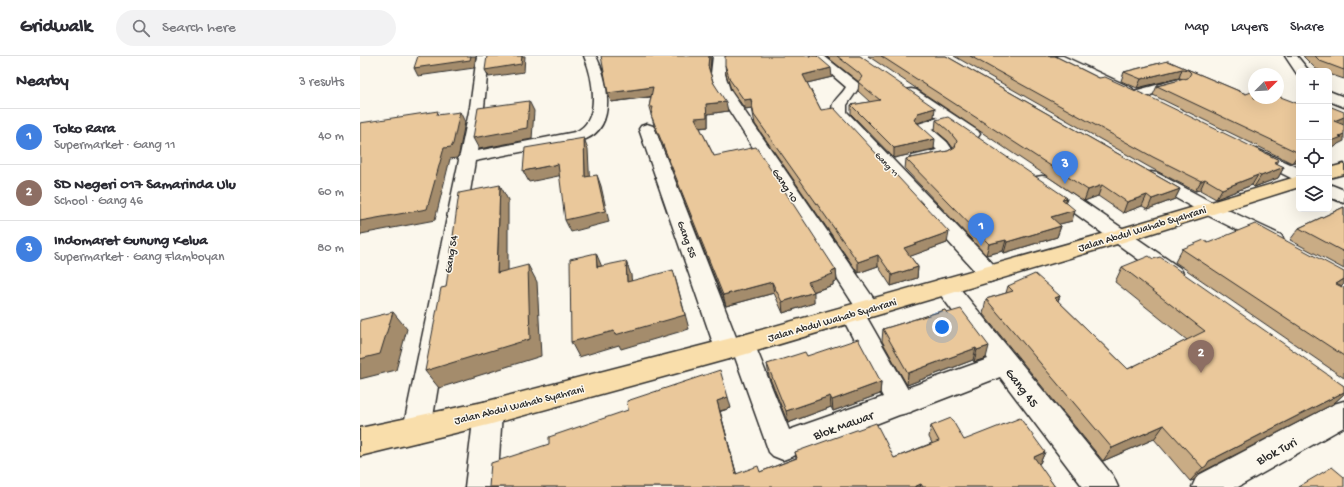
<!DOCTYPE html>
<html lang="en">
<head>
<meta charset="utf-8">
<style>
  :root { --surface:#fff; --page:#f2f2f3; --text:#2b2b33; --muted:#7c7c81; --line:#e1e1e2; --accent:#b45309 }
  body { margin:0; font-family:"Gochi Hand",sans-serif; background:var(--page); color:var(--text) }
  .controls { position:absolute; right:12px; top:12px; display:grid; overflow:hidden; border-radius:6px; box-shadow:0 4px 16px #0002 }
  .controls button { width:36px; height:36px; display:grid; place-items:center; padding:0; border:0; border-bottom:1px solid var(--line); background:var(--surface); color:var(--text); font:20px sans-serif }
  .compass { position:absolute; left:888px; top:12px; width:36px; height:36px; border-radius:50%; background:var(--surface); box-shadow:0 4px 16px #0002; rotate:66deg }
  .you { position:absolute; left:582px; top:271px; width:14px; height:14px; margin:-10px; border:3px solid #fff; border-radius:50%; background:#1a73e8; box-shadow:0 0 0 6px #1a73e833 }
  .badge { display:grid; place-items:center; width:26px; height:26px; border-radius:50%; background:var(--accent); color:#fff; font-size:13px; font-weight:700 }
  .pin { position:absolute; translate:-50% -33px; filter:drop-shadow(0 1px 2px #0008) }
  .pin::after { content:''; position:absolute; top:21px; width:14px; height:12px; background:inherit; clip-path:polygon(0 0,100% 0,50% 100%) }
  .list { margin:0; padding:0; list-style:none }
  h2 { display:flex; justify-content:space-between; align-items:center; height:52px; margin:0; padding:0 16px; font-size:17px }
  h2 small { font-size:13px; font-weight:400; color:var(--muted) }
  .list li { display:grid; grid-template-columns:26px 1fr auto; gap:12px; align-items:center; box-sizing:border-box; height:56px; padding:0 16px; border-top:1px solid var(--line) }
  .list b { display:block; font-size:15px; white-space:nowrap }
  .list p { margin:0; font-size:13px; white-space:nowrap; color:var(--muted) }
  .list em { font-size:13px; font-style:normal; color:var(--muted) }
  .icon { flex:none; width:22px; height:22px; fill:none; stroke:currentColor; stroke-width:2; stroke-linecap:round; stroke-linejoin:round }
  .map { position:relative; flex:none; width:984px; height:431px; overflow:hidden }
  header { display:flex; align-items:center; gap:24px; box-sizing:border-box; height:56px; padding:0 20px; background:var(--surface); border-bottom:1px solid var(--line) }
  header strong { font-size:19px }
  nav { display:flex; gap:22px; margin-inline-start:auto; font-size:14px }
  .search { width:280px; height:36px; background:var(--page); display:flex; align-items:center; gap:10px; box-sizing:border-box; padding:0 14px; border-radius:22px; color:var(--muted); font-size:15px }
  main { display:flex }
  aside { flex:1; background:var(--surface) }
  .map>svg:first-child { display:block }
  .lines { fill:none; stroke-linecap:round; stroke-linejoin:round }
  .minor-casing { stroke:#2b2b2b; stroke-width:3 }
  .highway-casing { stroke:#2b2b2b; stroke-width:3 }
  .minor { fill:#fbf7ec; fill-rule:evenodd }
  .highway { fill:#f9deab; fill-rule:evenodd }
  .wall { fill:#c9ac85; stroke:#2b2b2b }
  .shaded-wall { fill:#a48c6c; stroke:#2b2b2b }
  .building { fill:#eac89b; stroke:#2b2b2b }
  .labels { text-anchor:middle; stroke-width:3; stroke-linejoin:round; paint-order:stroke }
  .far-street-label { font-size:9px; fill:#2b2b2b; stroke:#fbf7ec }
  .street-label { font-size:11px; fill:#2b2b2b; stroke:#fbf7ec }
  .near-street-label { font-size:13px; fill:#2b2b2b; stroke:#fbf7ec }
</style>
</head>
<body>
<header>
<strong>Gridwalk</strong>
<div class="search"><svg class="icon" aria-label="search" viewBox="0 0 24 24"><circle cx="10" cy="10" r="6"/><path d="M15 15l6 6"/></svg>Search here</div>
<nav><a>Map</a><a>Layers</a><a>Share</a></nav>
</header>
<main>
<aside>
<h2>Nearby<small>3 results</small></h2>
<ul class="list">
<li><span class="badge" style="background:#3f7fe0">1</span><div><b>Toko Rara</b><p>Supermarket · Gang 11</p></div><em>40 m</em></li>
<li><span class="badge" style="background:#8d6e63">2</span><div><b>SD Negeri 017 Samarinda Ulu</b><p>School · Gang 46</p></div><em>60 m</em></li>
<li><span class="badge" style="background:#3f7fe0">3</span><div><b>Indomaret Gunung Kelua</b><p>Supermarket · Gang Flamboyan</p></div><em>80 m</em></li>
</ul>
</aside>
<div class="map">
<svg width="984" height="431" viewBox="0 0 984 431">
  <rect width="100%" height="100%" fill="#fbf7ec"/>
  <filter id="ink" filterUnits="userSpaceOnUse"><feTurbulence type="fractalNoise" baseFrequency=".025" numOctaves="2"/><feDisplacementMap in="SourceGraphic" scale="8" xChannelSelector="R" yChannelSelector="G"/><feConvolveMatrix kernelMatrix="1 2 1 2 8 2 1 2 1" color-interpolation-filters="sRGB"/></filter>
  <g filter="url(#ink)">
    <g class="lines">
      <defs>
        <path id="minor" d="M 117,0 L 129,0 L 124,51 L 117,95 L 215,76 C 242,65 233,21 224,0 L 236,0 C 248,24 257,70 226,83 L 115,105 L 71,373 L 67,382 L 57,386 L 47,382 L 43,373 L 99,104 L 98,102 L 100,99 L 110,51 Z
          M 353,0 L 365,0 L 365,18 L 370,34 L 516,246 L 520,252 L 516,258 L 506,260 L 547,332 L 628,303 L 574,230 L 577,224 L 585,222 L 593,224 L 753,420 L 758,431 L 723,431 L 640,321 L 552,355 L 551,356 L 539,359 L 423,404 L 413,400 L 409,396 L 375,301 L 368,303 L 359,300 L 355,293 L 279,73 L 281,70 L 287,68 L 293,70 L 295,73 L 376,281 L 383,279 L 392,282 L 429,374 L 523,341 L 480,257 L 484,251 L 494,249 L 356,34 L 351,18 Z
          M 450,0 L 464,0 L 498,27 L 500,30 L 487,49 L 487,56 L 638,213 L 641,218 L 638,223 L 630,226 L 622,223 L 475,60 C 466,47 481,41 486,31 Z
          M 687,0 L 703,0 L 772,32 L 774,35 L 819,23 L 824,24 L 826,27 L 824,30 L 775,43 L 689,3 Z
          M 925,0 L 937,0 L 949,15 L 939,15 L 939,18 L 937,18 Z
          M 551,33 L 556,34 L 618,75 L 620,78 L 618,81 C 606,84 597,75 588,68 L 572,73 L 587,86 L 594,96 C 588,106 563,110 552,108 L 549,104 L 552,100 L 577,94 L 555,73 L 558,68 L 578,62 L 546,40 L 544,37 L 546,34 Z
          M 969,35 L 984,41 L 984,51 L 969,45 Z
          M 897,93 L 939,112 L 939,124 L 933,123 L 891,102 L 889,98 L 891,94 Z
          M 791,116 L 797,117 L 855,148 L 921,179 L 924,184 L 921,189 L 914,191 L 907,189 L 841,156 L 785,125 L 782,121 L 785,117 Z
          M 682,120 L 688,121 L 820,212 L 823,217 L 820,222 L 812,225 L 804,222 L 676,129 L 673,125 L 676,121 Z
          M 969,128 L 984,134 L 984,147 L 969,141 Z
          M 128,345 L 138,348 L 142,357 L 137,431 L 105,431 L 114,357 L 118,348 Z
          M 984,345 L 984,371 L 878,431 L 832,431 L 837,420 L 974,348 Z"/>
        <path id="highway" d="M 984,108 L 984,118 L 969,122 L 969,112 Z
          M 939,120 L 939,131 L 767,185 L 383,299 L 128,369 L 0,400 L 0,372 L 128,345 L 383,279 L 753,175 Z"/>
      </defs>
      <!-- minor casing -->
      <use href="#minor" class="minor-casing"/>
      <!-- highway casing -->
      <use href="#highway" class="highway-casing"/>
      <!-- minor -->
      <use href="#minor" class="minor"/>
      <!-- highway -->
      <use href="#highway" class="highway"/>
    </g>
    <!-- wall -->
    <path class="wall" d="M 466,0 L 500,0 L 574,61 L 558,67 L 574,93 L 534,102 L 491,58 L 491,49 L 510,46 L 498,35 L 499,26 Z
      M 508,0 L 586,0 L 820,133 L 815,143 L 788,153 L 782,150 L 763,157 L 738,140 L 724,145 Z
      M 594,0 L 695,0 L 739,22 L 919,104 L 917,108 L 924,111 L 918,122 L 894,131 L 892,129 L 856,143 L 840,134 L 835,135 L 789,111 Z
      M 943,0 L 984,0 L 984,23 L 969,18 L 969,15 L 962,15 L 956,13 Z
      M 808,5 L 886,38 L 939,48 L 939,105 L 932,107 L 793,39 L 797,30 L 825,23 L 824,23 L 819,22 L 777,32 L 761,25 L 764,16 Z
      M 365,9 L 472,21 L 447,27 L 461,54 L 587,187 L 550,200 L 558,211 L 557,222 L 531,230 L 518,210 L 498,217 L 395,68 L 392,52 L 385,53 L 371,33 L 366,18 Z
      M 350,16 L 353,26 L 368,55 L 348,58 L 348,71 L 340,72 L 354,100 L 476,214 L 477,225 L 473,226 L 473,229 L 453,236 L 454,247 L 423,257 L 414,237 L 366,250 L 294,69 L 289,51 L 291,41 L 251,46 Z
      M 576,64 L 707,142 L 705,146 L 712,165 L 699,168 L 701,170 L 697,181 L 644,197 L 643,195 L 626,199 L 545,113 L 546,103 L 588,95 L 593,92 L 588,85 L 575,74 Z
      M 984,151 L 984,213 L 930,184 L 939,172 Z
      M 848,187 L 984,216 L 984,228 L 981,231 L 984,232 L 984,322 L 815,206 L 822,193 Z
      M 762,211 L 984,330 L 984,338 L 973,348 L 840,417 L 834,424 L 830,425 L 794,383 L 743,405 L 623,258 L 626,243 L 646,237 L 648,230 L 700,240 L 698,245 L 768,313 L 827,284 L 755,226 Z
      M 585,254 L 626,302 L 614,306 L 613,304 L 547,329 L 522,285 L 523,273 Z
      M 447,300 L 521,326 L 520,338 L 473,355 L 471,351 L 428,367 L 409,320 L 407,308 Z
      M 371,352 L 360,355 L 376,418 L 400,416 L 436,402 L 435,396 L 534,402 L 572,387 L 569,381 L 571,370 L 604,384 L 685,396 L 680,407 L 678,408 L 695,431 L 129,431 Z"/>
    <!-- shaded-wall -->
    <path class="shaded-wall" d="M 111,0 L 116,0 L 114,12 L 58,20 L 54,12 Z
      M 162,0 L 165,0 L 164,16 L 129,21 L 125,14 Z
      M 349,0 L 351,0 L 350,18 L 348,10 Z
      M 471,12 L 472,21 L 443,28 L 443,19 Z
      M 822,13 L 819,22 L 777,32 L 781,23 Z
      M 293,31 L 295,40 L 251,46 L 248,37 Z
      M 391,43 L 392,52 L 385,53 L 384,44 Z
      M 169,45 L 174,55 L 172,83 L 119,93 L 113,82 Z
      M 366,46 L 368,55 L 348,58 L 348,71 L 337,72 L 335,62 L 346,48 Z
      M 575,52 L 574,61 L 558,67 L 554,64 L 558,57 Z
      M 100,56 L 105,66 L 99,98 L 97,102 L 90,103 L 75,164 L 1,178 L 0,181 L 0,165 Z
      M 984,61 L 984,68 L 969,74 L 974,65 Z
      M 984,78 L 984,85 L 978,88 L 975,91 L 969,93 L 969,86 L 979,80 Z
      M 224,82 L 228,93 L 230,133 L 225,121 Z
      M 575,83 L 574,93 L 534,102 L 534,92 Z
      M 939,97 L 939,105 L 932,107 Z
      M 198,108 L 203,119 L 169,126 L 163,115 Z
      M 924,111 L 918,122 L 894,131 L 901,120 Z
      M 237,119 L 241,130 L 249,166 L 211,176 L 205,164 Z
      M 898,119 L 892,129 L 856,143 L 862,133 Z
      M 845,123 L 840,134 L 835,135 L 841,125 Z
      M 140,129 L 148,144 L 148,234 L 137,217 Z
      M 742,129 L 738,140 L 724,145 L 728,134 Z
      M 820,133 L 815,143 L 788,153 L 792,143 Z
      M 787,139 L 782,150 L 763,157 L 767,146 Z
      M 707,142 L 703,152 L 702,143 Z
      M 715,154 L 712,165 L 688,171 L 691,161 Z
      M 701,170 L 697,181 L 644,197 L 647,186 Z
      M 589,176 L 587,187 L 543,203 L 544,192 Z
      M 646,184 L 643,195 L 626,199 L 629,188 Z
      M 236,197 L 242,211 L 237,211 Z
      M 518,199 L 518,210 L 498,217 L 498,206 Z
      M 266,205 L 271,219 L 273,240 L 267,226 Z
      M 168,209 L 177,226 L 181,300 L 79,332 L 65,315 Z
      M 558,211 L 557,222 L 531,230 L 532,219 Z
      M 313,214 L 317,228 L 329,273 L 261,293 L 259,289 L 219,301 L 211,286 Z
      M 476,214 L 477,225 L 473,226 L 473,229 L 449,237 L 448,226 Z
      M 984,223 L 984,228 L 979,233 L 976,228 Z
      M 412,226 L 414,237 L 366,250 L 363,239 Z
      M 454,236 L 454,247 L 423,257 L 422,246 Z
      M 700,240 L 694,254 L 695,242 Z
      M 33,256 L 47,273 L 36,314 L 0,323 L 0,303 Z
      M 629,290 L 626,302 L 614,306 L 617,294 Z
      M 616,292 L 613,304 L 547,329 L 548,317 Z
      M 521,326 L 520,338 L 473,355 L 472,344 Z
      M 984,336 L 984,338 L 973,348 L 840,417 L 834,424 L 830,425 L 849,405 Z
      M 470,340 L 471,351 L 428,367 L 426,355 Z
      M 368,341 L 371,352 L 360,355 L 379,428 L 357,345 Z
      M 804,369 L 794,383 L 743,405 L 752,392 Z
      M 685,396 L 680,407 L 669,411 L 674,401 Z
      M 561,428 L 560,431 L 554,431 Z"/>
    <!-- building -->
    <path class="building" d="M 58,0 L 111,0 L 110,4 L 54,12 Z
      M 127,0 L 162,0 L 161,8 L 125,14 Z
      M 241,0 L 349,0 L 348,10 L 353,26 L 366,46 L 346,48 L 347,61 L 335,62 L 354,100 L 396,91 L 476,214 L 471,216 L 473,218 L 448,226 L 454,236 L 422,246 L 412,226 L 363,239 L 291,59 L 293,51 L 289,51 L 293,31 L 248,37 Z
      M 365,0 L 457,0 L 471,12 L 443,19 L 461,54 L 474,52 L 589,176 L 544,192 L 558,211 L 532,219 L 518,199 L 498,206 L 394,59 L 391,43 L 384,44 L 370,24 L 365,9 Z
      M 477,0 L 500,0 L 575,52 L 558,57 L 554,64 L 575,83 L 534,92 L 491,49 L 520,44 L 498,26 L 502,21 L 499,17 Z
      M 521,0 L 586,0 L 820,133 L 792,143 L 787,139 L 767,146 L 742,129 L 728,134 Z
      M 610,0 L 695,0 L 739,22 L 745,21 L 796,44 L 919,104 L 914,106 L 924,111 L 901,120 L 898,119 L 862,133 L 845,123 L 841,125 L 793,101 Z
      M 955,0 L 984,0 L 984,14 L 960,5 Z
      M 808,5 L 886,38 L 894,35 L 894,42 L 918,42 L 918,40 L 939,48 L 939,97 L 797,30 L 828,22 L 831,17 L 828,14 L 822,13 L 781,23 L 764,16 Z
      M 169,45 L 167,72 L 113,82 L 118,52 Z
      M 969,50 L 984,56 L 984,61 L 974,65 L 984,69 L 984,78 L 979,80 L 982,81 L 969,86 Z
      M 78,55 L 77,59 L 100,56 L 93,88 L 91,91 L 84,92 L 67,153 L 0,165 L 0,67 Z
      M 588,61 L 707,142 L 702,143 L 715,154 L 691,161 L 701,170 L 647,186 L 646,184 L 629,188 L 546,103 L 588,95 L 595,91 L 597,85 L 589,75 L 576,64 Z
      M 224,82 L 225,121 L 237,119 L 245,155 L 205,164 L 198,108 L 163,115 L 165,92 Z
      M 140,129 L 137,217 L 168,209 L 170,283 L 65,315 L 81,232 L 86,231 L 99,137 Z
      M 984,151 L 984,196 L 939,172 Z
      M 895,168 L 984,216 L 984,223 L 976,228 L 984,232 L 984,300 L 822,193 L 844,184 L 848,187 Z
      M 236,197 L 237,211 L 266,205 L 267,226 L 313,214 L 325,259 L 255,279 L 254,275 L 211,286 L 210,203 Z
      M 789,200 L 793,203 L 800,201 L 984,330 L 984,336 L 849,405 L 846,410 L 843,412 L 804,369 L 752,392 L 626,243 L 653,235 L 648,230 L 675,218 L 700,240 L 695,242 L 768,313 L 845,275 L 762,211 Z
      M 601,253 L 629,290 L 617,294 L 616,292 L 548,317 L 523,273 L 585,254 L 587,257 Z
      M 33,256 L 20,298 L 0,303 L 0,264 Z
      M 498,283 L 521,326 L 472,344 L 470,340 L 426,355 L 407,308 L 445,296 L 447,300 Z
      M 360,314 L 368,341 L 357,345 L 376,418 L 398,410 L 400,416 L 437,402 L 435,396 L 516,367 L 534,402 L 579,385 L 571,370 L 591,362 L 604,384 L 660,362 L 685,396 L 674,401 L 695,431 L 563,431 L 561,428 L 554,431 L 129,431 L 131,407 L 189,388 L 189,381 L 268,354 L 267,345 Z
      M 972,411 L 984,421 L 984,431 L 938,431 Z"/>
  </g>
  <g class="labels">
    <!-- far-street labels -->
    <g class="far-street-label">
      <text transform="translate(527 108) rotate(47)" y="3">Gang 11</text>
    </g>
    <!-- street labels -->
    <g class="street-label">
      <text transform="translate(426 129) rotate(56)" y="4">Gang 10</text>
      <text transform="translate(782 172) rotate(-17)" y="4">Jalan Abdul Wahab Syahrani</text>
      <text transform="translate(328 183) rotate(70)" y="4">Gang 55</text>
      <text transform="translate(90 198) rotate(-80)" y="4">Gang 54</text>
      <text transform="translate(472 263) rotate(-16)" y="4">Jalan Abdul Wahab Syahrani</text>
      <text transform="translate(159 348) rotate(-14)" y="4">Jalan Abdul Wahab Syahrani</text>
    </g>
    <!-- near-street labels -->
    <g class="near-street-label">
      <text transform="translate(663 331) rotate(52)" y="5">Gang 45</text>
      <text transform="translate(483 368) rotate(-20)" y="5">Blok Mawar</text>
      <text transform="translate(916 394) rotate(-28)" y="5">Blok Turi</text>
    </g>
  </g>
</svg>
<div class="controls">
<button>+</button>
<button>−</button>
<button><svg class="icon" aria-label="locate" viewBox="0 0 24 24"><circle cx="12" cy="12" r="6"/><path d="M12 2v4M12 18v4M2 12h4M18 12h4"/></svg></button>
<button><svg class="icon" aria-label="layers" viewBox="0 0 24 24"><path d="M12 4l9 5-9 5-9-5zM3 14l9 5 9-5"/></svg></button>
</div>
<svg class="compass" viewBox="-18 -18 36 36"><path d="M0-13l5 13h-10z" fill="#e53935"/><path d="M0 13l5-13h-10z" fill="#7c7c81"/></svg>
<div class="you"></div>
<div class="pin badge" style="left:621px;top:190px;background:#3f7fe0">1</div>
<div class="pin badge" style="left:841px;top:317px;background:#8d6e63">2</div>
<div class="pin badge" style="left:705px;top:128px;background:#3f7fe0">3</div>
</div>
</main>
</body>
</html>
